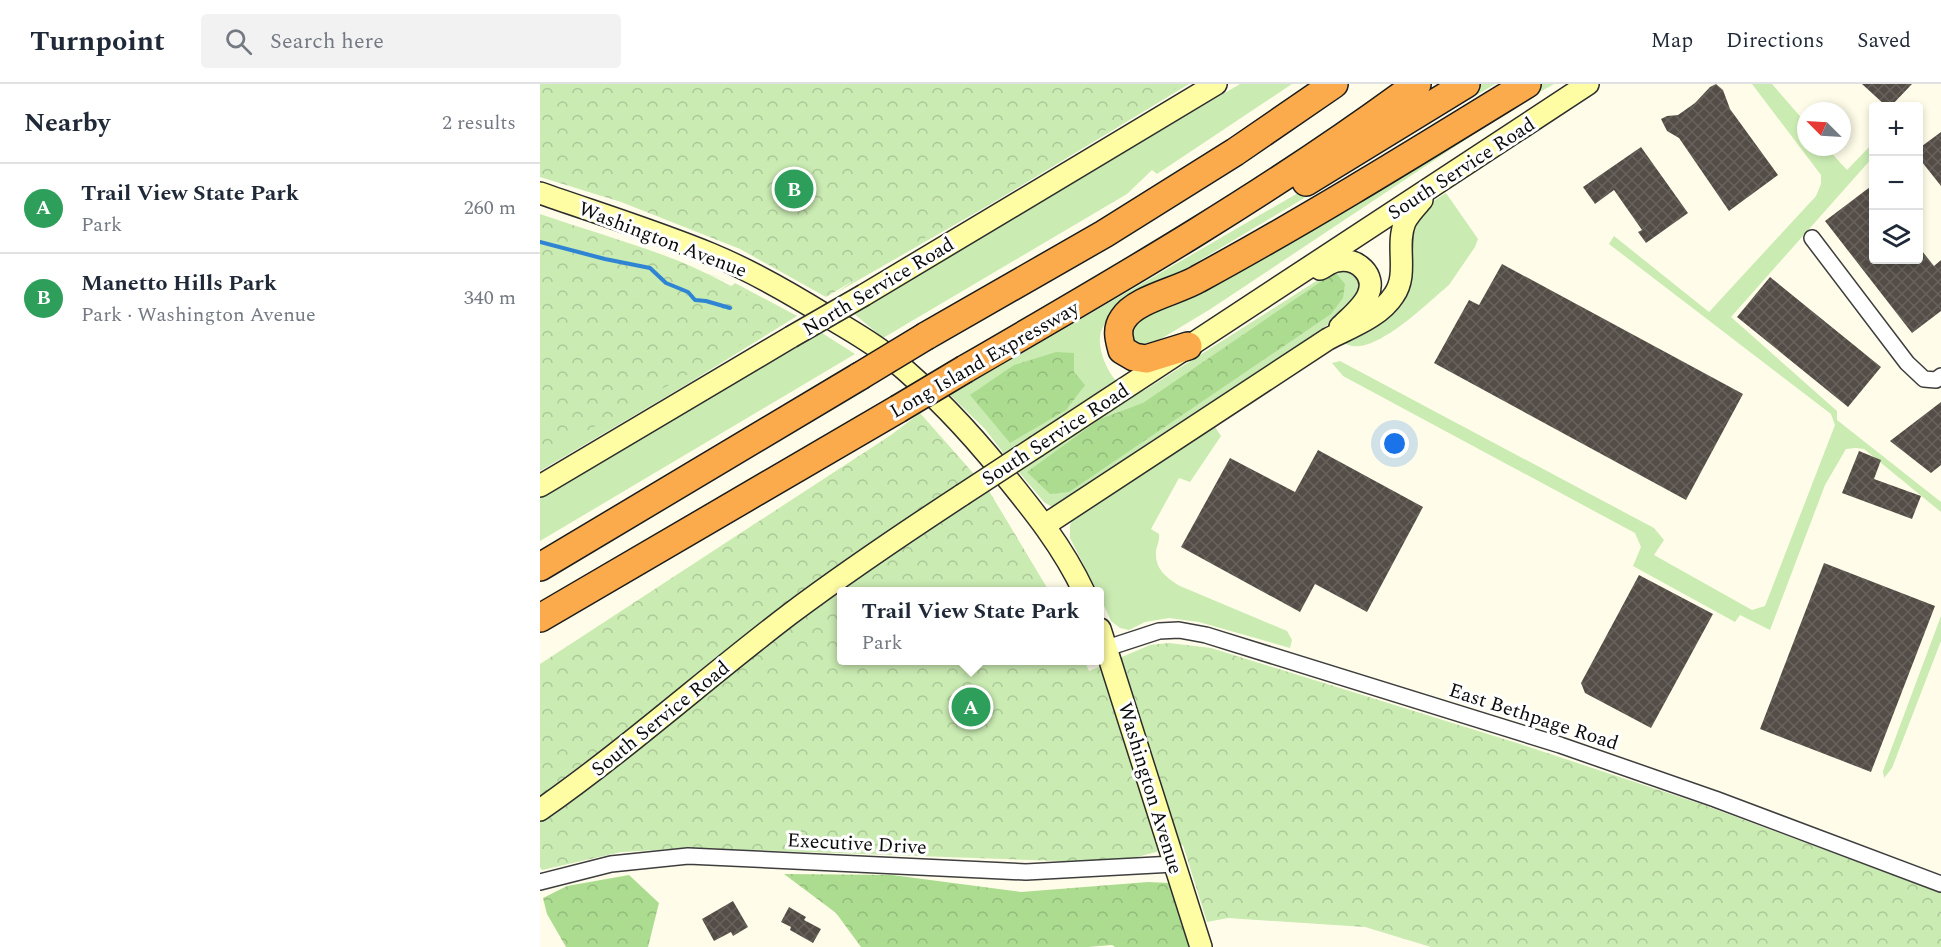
<!DOCTYPE html>
<html lang="en">
<head>
<meta charset="utf-8">
<style>
  :root { --surface:#fff; --page:#f2f2f3; --text:#1f2937; --muted:#747a83; --line:#e0e1e3; --accent:#0b8043 }
  body { margin:0; font-family:Spectral,serif; background:var(--page); color:var(--text) }
  .controls { position:absolute; right:18px; top:18px; display:grid; overflow:hidden; border-radius:6px; box-shadow:0 3px 9px #0003 }
  .controls button { width:54px; height:54px; display:grid; place-items:center; padding:0; border:0; border-bottom:2px solid var(--line); background:var(--surface); color:var(--text); font:30px sans-serif }
  .compass { position:absolute; left:1257px; top:18px; width:54px; height:54px; border-radius:50%; background:var(--surface); box-shadow:0 3px 9px #0003; rotate:294deg }
  .you { position:absolute; left:855px; top:360px; width:21px; height:21px; margin:-15px; border:4px solid #fff; border-radius:50%; background:#1a73e8; box-shadow:0 0 0 9px #1a73e833 }
  .badge { display:grid; place-items:center; width:39px; height:39px; border-radius:50%; background:var(--accent); color:#fff; font-size:20px; font-weight:700 }
  .pin { position:absolute; translate:-50% -50%; border:3px solid #fff; box-shadow:0 2px 6px #0006 }
  .popup { position:absolute; left:297px; top:503px; width:267px; height:78px; box-sizing:border-box; display:grid; place-content:center; border-radius:6px; background:var(--surface); filter:drop-shadow(0 2px 4px #0005); font-size:20px; white-space:nowrap; color:var(--muted) }
  .popup b { font-size:22px; color:var(--text) }
  .popup::after { content:''; position:absolute; left:50%; top:100%; margin-left:-12px; border:12px solid transparent; border-top-color:var(--surface) }
  .list { margin:0; padding:0; list-style:none }
  h2 { display:flex; justify-content:space-between; align-items:center; height:78px; margin:0; padding:0 24px; font-size:26px }
  h2 small { font-size:20px; font-weight:400; color:var(--muted) }
  .list li { display:grid; grid-template-columns:39px 1fr auto; gap:18px; align-items:center; box-sizing:border-box; height:90px; padding:0 24px; border-top:2px solid var(--line) }
  .list b { display:block; font-size:22px; white-space:nowrap }
  .list p { margin:0; font-size:20px; white-space:nowrap; color:var(--muted) }
  .list em { font-size:20px; font-style:normal; color:var(--muted) }
  .icon { flex:none; width:33px; height:33px; fill:none; stroke:currentColor; stroke-width:2; stroke-linecap:round; stroke-linejoin:round }
  .map { position:relative; flex:none; width:1401px; height:863px; overflow:hidden }
  header { display:flex; align-items:center; gap:36px; box-sizing:border-box; height:84px; padding:0 30px; background:var(--surface); border-bottom:2px solid var(--line) }
  header strong { font-size:28px }
  nav { display:flex; gap:33px; margin-inline-start:auto; font-size:21px }
  .search { width:420px; height:54px; background:var(--page); display:flex; align-items:center; gap:15px; box-sizing:border-box; padding:0 21px; border-radius:6px; color:var(--muted); font-size:22px }
  main { display:flex }
  aside { flex:1; background:var(--surface) }
  .map>svg:first-child { display:block }
  .grass { fill:#caebb2 }
  .forest { fill:url(#forest-crowns) }
  .park { fill:url(#park-crowns) }
  .lines { fill:none; stroke-linecap:round; stroke-linejoin:round }
  .stream { stroke:#2f84d3; stroke-width:4 }
  .building { fill:url(#building-cross-hatch) }
  .street-casing { stroke:#3e3e3e; stroke-width:18 }
  .secondary-casing { stroke:#2d2d2d; stroke-width:24 }
  .highway-casing { stroke:#1c1c1c; stroke-width:30 }
  .street { stroke:#fff; stroke-width:15 }
  .secondary { stroke:#fffda4; stroke-width:21 }
  .highway { stroke:#fbab4b; stroke-width:27 }
  .secondary-bridge-casing { stroke:#2d2d2d; stroke-width:24; stroke-linecap:butt }
  .highway-bridge-casing { stroke:#1c1c1c; stroke-width:30; stroke-linecap:butt }
  .secondary-bridge { stroke:#fffda4; stroke-width:21 }
  .highway-bridge { stroke:#fbab4b; stroke-width:27 }
  .labels { text-anchor:middle; stroke-width:6; stroke-linejoin:round; paint-order:stroke }
  .street-label { font-size:20px; fill:#0b0b0b; stroke:#fff }
</style>
</head>
<body>
<header>
<strong>Turnpoint</strong>
<div class="search"><svg class="icon" aria-label="search" viewBox="0 0 24 24"><circle cx="10" cy="10" r="6"/><path d="M15 15l6 6"/></svg>Search here</div>
<nav><a>Map</a><a>Directions</a><a>Saved</a></nav>
</header>
<main>
<aside>
<h2>Nearby<small>2 results</small></h2>
<ul class="list">
<li><span class="badge" style="background:#2e9e5b">A</span><div><b>Trail View State Park</b><p>Park</p></div><em>260 m</em></li>
<li><span class="badge" style="background:#2e9e5b">B</span><div><b>Manetto Hills Park</b><p>Park · Washington Avenue</p></div><em>340 m</em></li>
</ul>
</aside>
<div class="map">
<svg width="1401" height="863" viewBox="0 0 1401 863">
  <defs>
    <pattern id="forest-crowns" width="20" height="18" patternUnits="userSpaceOnUse" patternTransform="scale(1.5)"><rect width="20" height="18" fill="#acdc90"/><path d="M2 6a3 3 0 1 1 6 0M12 15a3 3 0 1 1 6 0" fill="none" stroke="#93bb7b"/></pattern>
    <pattern id="park-crowns" width="20" height="18" patternUnits="userSpaceOnUse" patternTransform="scale(1.5)"><rect width="20" height="18" fill="#caebb2"/><path d="M2 6a3 3 0 1 1 6 0M12 15a3 3 0 1 1 6 0" fill="none" stroke="#acc898"/></pattern>
    <pattern id="building-cross-hatch" width="8" height="8" patternUnits="userSpaceOnUse" patternTransform="scale(1.5)"><rect width="8" height="8" fill="#544d47"/><path d="M0 0l8 8M0 8l8-8" fill="none" stroke="#68625d"/></pattern>
  </defs>
  <rect width="100%" height="100%" fill="#fffde9"/>
  <!-- grass -->
  <path class="grass" d="M 623,0 L 649,0 L 449,121 L 296,209 L 420,122 Z
    M 700,0 L 752,0 L 617,90 L 612,86 L 587,110 L 343,254 L 312,228 Z
    M 936,0 L 955,0 L 580,224 C 575,230 567,236 563,243 C 554,259 566,285 576,297 L 464,370 L 445,345 L 410,311 L 894,30 Z
    M 995,0 L 1014,0 L 985,16 L 669,226 L 619,256 L 605,260 L 594,258 L 588,250 L 596,229 Z
    M 1212,0 L 1232,0 L 1266,39 L 1266,63 L 1286,63 L 1307,86 L 1333,59 L 1333,73 L 1191,233 L 1297,327 L 1297,336 L 1401,418 L 1401,428 L 1324,365 L 1316,364 L 1306,365 L 1285,401 L 1230,546 L 1200,531 L 1195,538 L 1093,482 L 1101,463 L 1095,449 L 803,292 L 792,279 L 800,277 L 1114,444 L 1124,456 L 1114,471 L 1212,526 L 1225,522 L 1295,341 L 1291,330 L 1069,160 L 1074,152 L 1169,228 L 1276,112 L 1281,100 L 1281,91 Z
    M 906,109 L 938,155 L 935,163 L 909,201 C 889,217 827,281 802,257 L 853,221 L 865,161 L 884,123 Z
    M 0,134 L 195,199 L 257,232 L 144,302 L 0,387 L 0,358 L 195,199 L 73,161 Z
    M 804,186 L 816,192 L 820,197 L 819,206 L 810,224 L 752,267 L 611,357 L 520,420 L 512,423 L 504,418 L 478,387 L 574,320 L 605,306 L 792,187 Z
    M 279,247 L 315,270 L 0,457 L 0,414 Z
    M 675,343 L 681,352 L 650,398 L 639,394 L 611,445 L 619,450 C 620,458 615,464 616,471 C 616,486 628,495 640,502 L 747,547 L 752,556 L 750,564 L 659,538 L 629,534 L 605,538 L 589,546 L 580,544 L 571,537 L 560,513 L 560,508 L 557,507 L 530,454 L 530,441 L 534,434 L 553,420 Z
    M 1401,532 L 1401,557 L 1352,684 L 1344,694 L 1343,687 Z"/>
  <!-- forest -->
  <path class="forest" d="M 795,188 L 805,200 L 803,214 L 791,230 L 529,408 L 510,410 L 487,388 L 560,335 L 603,319 Z
    M 516,268 L 534,269 L 534,288 L 545,301 L 526,326 L 470,359 L 430,311 L 474,281 Z
    M 244,790 L 352,791 L 481,808 L 608,798 L 630,799 L 653,863 L 575,863 L 572,861 L 548,863 L 321,863 L 296,829 Z
    M 89,791 L 119,819 L 108,863 L 26,863 L 7,830 L 3,814 L 27,802 Z"/>
  <!-- park -->
  <path class="park" d="M 0,0 L 643,0 L 286,213 L 200,165 L 81,118 L 0,93 Z
    M 0,130 C 46,146 93,159 139,177 C 177,193 213,214 249,234 L 0,373 Z
    M 380,329 L 449,407 L 509,507 L 302,508 L 302,576 L 544,576 L 549,587 L 610,561 L 629,559 L 671,564 L 980,660 L 1161,720 L 1401,809 L 1401,863 L 891,863 L 825,843 L 688,834 L 667,838 L 643,761 L 597,773 L 547,778 L 153,764 L 81,768 L 2,786 L 0,783 L 0,580 L 351,351 Z"/>
  <g class="lines">
    <!-- stream -->
    <path class="stream" d="M 0,158 L 65,175 L 110,184 L 126,199 L 148,208 L 155,216 L 166,217 L 190,224"/>
  </g>
  <!-- building -->
  <path class="building" d="M 1176,0 L 1183,6 L 1190,25 L 1238,91 L 1189,127 L 1139,54 L 1127,47 L 1121,35 L 1127,32 L 1138,31 L 1155,19 L 1170,3 Z
    M 1322,0 L 1372,0 L 1351,22 L 1346,22 Z
    M 1401,48 L 1401,102 L 1378,73 L 1378,65 Z
    M 1101,63 L 1148,129 L 1106,159 L 1098,148 L 1102,146 L 1074,106 L 1055,120 L 1043,103 Z
    M 1334,100 L 1334,176 L 1378,176 L 1378,162 L 1394,182 L 1401,176 L 1401,227 L 1372,249 L 1285,137 Z
    M 962,180 L 1203,310 L 1146,416 L 894,279 L 929,216 L 939,221 Z
    M 1230,193 L 1341,283 L 1308,323 L 1197,233 Z
    M 1401,318 L 1401,381 L 1391,389 L 1350,357 Z
    M 778,366 L 883,423 L 827,528 L 775,500 L 760,528 L 641,463 L 690,374 L 755,408 Z
    M 1319,367 L 1341,376 L 1334,395 L 1381,412 L 1372,435 L 1302,409 Z
    M 1284,479 L 1395,522 L 1331,688 L 1220,645 Z
    M 1099,491 L 1173,530 L 1111,644 L 1045,609 L 1041,599 Z
    M 193,817 L 208,843 L 193,852 L 191,848 L 174,857 L 162,835 Z
    M 249,823 L 266,833 L 264,836 L 281,845 L 273,859 L 250,846 L 251,843 L 241,838 Z"/>
  <g class="lines">
    <defs>
      <path id="street" d="M 1272,154 L 1367,279 L 1384,295 L 1396,296 L 1401,292
        M 567,564 L 619,547 L 639,546 L 666,551 L 1020,661 L 1175,715 L 1401,800
        M 0,798 L 71,780 L 148,772 L 486,788 L 634,780"/>
      <path id="secondary" d="M 0,109 C 57,129 115,147 171,170 C 212,187 250,209 287,232 C 309,246 332,258 351,274 C 392,308 429,347 462,388 C 493,426 523,463 544,508
        M 780,185 C 786,182 791,178 797,177 C 817,173 837,191 828,211 C 823,223 810,233 800,243
        M 324,211 L 676,0
        M 497,362 L 1048,0
        M 0,402 L 251,253
        M 505,441 L 788,255 C 811,243 840,233 854,211 C 869,190 855,162 865,138 C 869,130 876,123 882,116
        M 560,545 L 661,863
        M 0,726 C 87,665 166,594 250,530 C 306,488 364,449 422,411"/>
      <path id="highway" d="M 766,98 L 926,0
        M 386,252 L 564,150 L 695,68 L 794,0
        M 648,262 L 606,275 L 594,273 L 582,266 C 579,255 576,245 583,235 C 595,215 638,207 658,195 C 770,134 878,67 987,0
        M 425,285 C 579,196 734,106 877,0
        M 0,483 L 320,292
        M 0,534 L 358,325"/>
    </defs>
    <!-- street casing -->
    <use href="#street" class="street-casing"/>
    <!-- secondary casing -->
    <use href="#secondary" class="secondary-casing"/>
    <!-- highway casing -->
    <use href="#highway" class="highway-casing"/>
    <!-- street -->
    <use href="#street" class="street"/>
    <!-- secondary -->
    <use href="#secondary" class="secondary"/>
    <!-- highway -->
    <use href="#highway" class="highway"/>
    <defs>
      <path id="secondary-bridge" d="M 251,253 L 324,211
        M 422,411 L 497,362"/>
      <path id="highway-bridge" d="M 320,292 L 386,252
        M 358,325 L 425,285"/>
    </defs>
    <!-- secondary-bridge casing -->
    <use href="#secondary-bridge" class="secondary-bridge-casing"/>
    <!-- highway-bridge casing -->
    <use href="#highway-bridge" class="highway-bridge-casing"/>
    <!-- secondary-bridge -->
    <use href="#secondary-bridge" class="secondary-bridge"/>
    <!-- highway-bridge -->
    <use href="#highway-bridge" class="highway-bridge"/>
  </g>
  <g class="labels">
    <!-- street labels -->
    <g class="street-label">
      <text transform="translate(921 84) rotate(-33)" y="7">South Service Road</text>
      <text transform="translate(123 155) rotate(21)" y="7">Washington Avenue</text>
      <text transform="translate(338 202) rotate(-31)" y="7">North Service Road</text>
      <text transform="translate(444 275) rotate(-30)" y="7">Long Island Expressway</text>
      <text transform="translate(515 350) rotate(-33)" y="7">South Service Road</text>
      <text transform="translate(994 632) rotate(18)" y="7">East Bethpage Road</text>
      <text transform="translate(120 634) rotate(-39)" y="7">South Service Road</text>
      <text transform="translate(611 704) rotate(73)" y="7">Washington Avenue</text>
      <text transform="translate(317 759) rotate(3)" y="7">Executive Drive</text>
    </g>
  </g>
</svg>
<div class="controls">
<button>+</button>
<button>−</button>
<button><svg class="icon" aria-label="layers" viewBox="0 0 24 24"><path d="M12 4l9 5-9 5-9-5zM3 14l9 5 9-5"/></svg></button>
</div>
<svg class="compass" viewBox="-18 -18 36 36"><path d="M0-13l5 13h-10z" fill="#e53935"/><path d="M0 13l5-13h-10z" fill="#747a83"/></svg>
<div class="you"></div>
<div class="pin badge" style="left:431px;top:623px;background:#2e9e5b">A</div>
<div class="popup"><b>Trail View State Park</b>Park</div>
<div class="pin badge" style="left:254px;top:105px;background:#2e9e5b">B</div>
</div>
</main>
</body>
</html>
